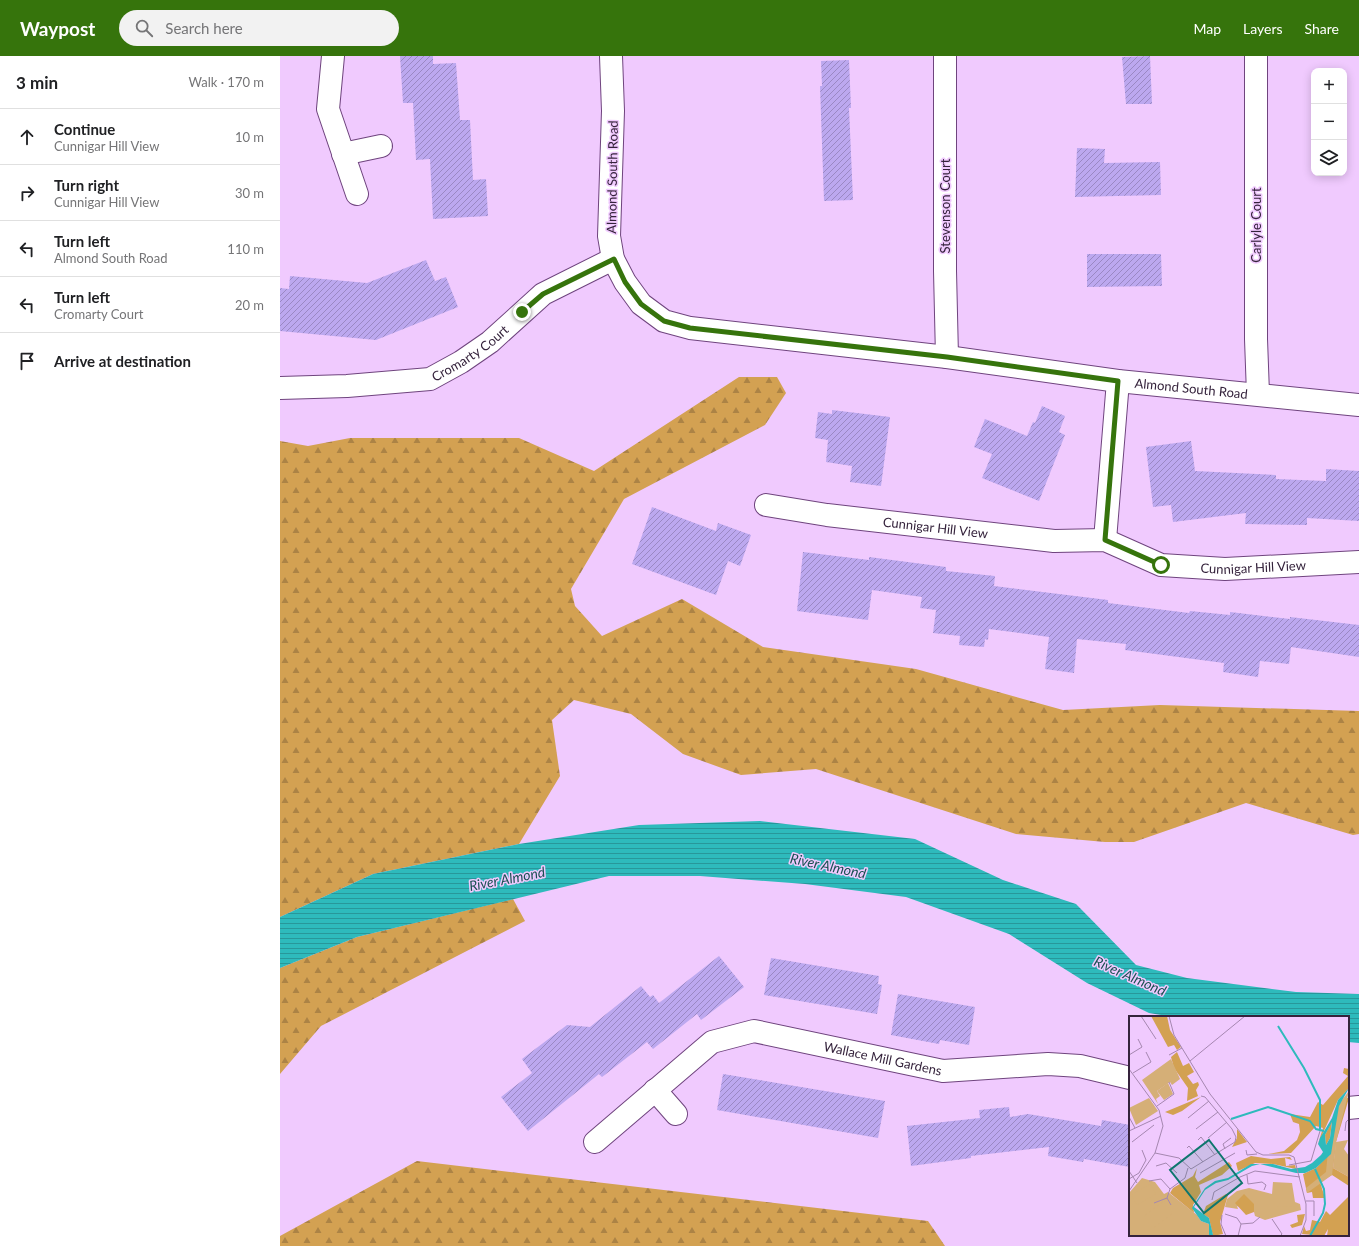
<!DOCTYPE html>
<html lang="en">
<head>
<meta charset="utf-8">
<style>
  :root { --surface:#fff; --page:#f2f2f2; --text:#202124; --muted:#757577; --line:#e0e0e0; --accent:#36740c }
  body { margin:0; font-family:Lato,sans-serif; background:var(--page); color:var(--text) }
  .controls { position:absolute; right:12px; top:12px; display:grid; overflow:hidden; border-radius:8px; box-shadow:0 2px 10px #0003 }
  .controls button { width:36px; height:36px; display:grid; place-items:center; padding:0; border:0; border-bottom:1px solid var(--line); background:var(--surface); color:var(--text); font:20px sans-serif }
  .stop { position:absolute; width:12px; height:12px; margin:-9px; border:3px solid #36740c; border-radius:50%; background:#fff }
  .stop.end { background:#36740c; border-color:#fff; box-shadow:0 1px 4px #0008 }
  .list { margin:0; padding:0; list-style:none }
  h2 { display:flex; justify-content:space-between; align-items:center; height:52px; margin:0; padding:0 16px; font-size:17px }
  h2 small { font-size:13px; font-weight:400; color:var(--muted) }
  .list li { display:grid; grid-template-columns:26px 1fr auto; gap:12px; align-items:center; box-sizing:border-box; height:56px; padding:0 16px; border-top:1px solid var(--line) }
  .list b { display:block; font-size:15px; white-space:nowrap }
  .list p { margin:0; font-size:13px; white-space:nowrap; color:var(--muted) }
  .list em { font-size:13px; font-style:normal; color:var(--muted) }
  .icon { flex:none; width:22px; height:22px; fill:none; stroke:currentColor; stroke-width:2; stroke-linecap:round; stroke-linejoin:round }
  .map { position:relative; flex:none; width:1079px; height:1190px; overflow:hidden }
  header { display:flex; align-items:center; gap:24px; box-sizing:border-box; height:56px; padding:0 20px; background:var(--accent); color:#fff }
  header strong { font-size:19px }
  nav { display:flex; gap:22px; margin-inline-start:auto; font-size:14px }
  .search { width:280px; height:36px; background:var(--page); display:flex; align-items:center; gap:10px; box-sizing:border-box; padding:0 14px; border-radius:22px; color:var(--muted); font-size:15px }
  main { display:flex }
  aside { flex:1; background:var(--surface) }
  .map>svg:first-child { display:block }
  .forest { fill:url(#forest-firs) }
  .water { fill:url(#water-rules) }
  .building { fill:url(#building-hatch) }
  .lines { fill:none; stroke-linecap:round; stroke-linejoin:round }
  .minor-casing { stroke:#6f447e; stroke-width:24 }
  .tertiary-casing { stroke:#6f447e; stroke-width:24 }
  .minor { stroke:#fff; stroke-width:22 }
  .tertiary { stroke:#fff; stroke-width:22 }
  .route { stroke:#36740c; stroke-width:5 }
  .labels { text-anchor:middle; stroke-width:3; stroke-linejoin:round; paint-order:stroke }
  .street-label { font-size:13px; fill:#35233c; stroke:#f0cafe }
  .water-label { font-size:14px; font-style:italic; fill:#185051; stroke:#f0cafe }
  .inset-river { fill:none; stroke:#2ebabc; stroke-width:2 }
  .inset-road { fill:none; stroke:#a587b0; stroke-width:1 }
  .view { fill:#0f766e; fill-opacity:0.15; stroke:#0f766e; stroke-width:2 }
  .inset-edge { fill:none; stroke:#35233c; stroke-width:2 }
</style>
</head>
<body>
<header>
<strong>Waypost</strong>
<div class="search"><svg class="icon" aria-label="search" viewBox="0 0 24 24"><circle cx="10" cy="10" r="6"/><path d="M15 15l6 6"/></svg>Search here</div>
<nav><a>Map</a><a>Layers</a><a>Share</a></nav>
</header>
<main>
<aside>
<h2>3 min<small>Walk · 170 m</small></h2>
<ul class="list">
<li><svg class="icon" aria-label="ahead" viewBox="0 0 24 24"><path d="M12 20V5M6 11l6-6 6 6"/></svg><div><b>Continue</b><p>Cunnigar Hill View</p></div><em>10 m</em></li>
<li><svg class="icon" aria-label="right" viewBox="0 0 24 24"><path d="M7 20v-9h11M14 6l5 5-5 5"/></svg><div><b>Turn right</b><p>Cunnigar Hill View</p></div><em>30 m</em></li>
<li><svg class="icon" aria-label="left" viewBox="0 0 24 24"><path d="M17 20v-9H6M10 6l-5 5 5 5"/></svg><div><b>Turn left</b><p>Almond South Road</p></div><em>110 m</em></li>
<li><svg class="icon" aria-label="left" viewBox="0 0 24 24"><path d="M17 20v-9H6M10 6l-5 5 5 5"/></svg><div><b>Turn left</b><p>Cromarty Court</p></div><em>20 m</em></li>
<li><svg class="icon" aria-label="arrive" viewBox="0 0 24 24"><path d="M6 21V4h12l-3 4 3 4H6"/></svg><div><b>Arrive at destination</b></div></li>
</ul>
</aside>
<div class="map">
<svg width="1079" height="1190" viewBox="0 0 1079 1190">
  <defs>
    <pattern id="forest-firs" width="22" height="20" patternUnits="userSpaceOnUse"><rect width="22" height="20" fill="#d3a152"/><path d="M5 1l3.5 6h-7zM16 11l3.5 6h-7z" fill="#ac8345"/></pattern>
    <pattern id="water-rules" width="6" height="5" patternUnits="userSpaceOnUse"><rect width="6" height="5" fill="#2ebabc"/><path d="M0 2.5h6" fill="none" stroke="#28979a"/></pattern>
    <pattern id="building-hatch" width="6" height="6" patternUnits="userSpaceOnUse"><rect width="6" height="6" fill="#bca8ef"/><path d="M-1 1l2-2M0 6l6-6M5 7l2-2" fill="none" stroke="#9a88c3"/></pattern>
  </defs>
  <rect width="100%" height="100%" fill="#f0cafe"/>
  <!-- forest -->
  <path class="forest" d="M 459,321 L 497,321 L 506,337 L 485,369 L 344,443 L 291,533 L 295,550 L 322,580 L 402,543 L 483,591 L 636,613 L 783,654 L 880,649 L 1079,655 L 1079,778 L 1073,779 L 966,747 L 854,786 L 825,786 L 736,778 L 536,713 L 461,719 L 403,698 L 351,658 L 294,644 L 272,664 L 280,720 L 239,788 L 93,818 L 0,861 L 0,385 L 28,390 L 70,382 L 239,382 L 314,415 Z
    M 233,843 L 245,865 L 41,970 L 0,1018 L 0,912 L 77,881 Z
    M 137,1105 L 648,1165 L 665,1190 L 0,1190 L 0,1180 Z"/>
  <!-- water -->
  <path class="water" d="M 480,765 L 635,783 L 723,824 L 796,848 L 856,909 L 907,922 L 1016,936 L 1079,938 L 1079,987 L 1068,986 L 1068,961 L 893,961 L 869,957 L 807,927 L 729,878 L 626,841 L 525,828 L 420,820 L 329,820 L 77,881 L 0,912 L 0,861 L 93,818 L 239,788 L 359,769 Z"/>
  <!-- building -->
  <path class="building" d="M 120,0 L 153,0 L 153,8 L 176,7 L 180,64 L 190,64 L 193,124 L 206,123 L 208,160 L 153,163 L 150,103 L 136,104 L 133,47 L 123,47 Z
    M 870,0 L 872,48 L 846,48 L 842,1 Z
    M 569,4 L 571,52 L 569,52 L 573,144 L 544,145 L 540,30 L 542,30 L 541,5 Z
    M 797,92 L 825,93 L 824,107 L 880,106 L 881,139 L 795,141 Z
    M 807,198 L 881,198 L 882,230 L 807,231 Z
    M 146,204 L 155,225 L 166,221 L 178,251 L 96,284 L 0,275 L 0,232 L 9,233 L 10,220 L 87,227 Z
    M 762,350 L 785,360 L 779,376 L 785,379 L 759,445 L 702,422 L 712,398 L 694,391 L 705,363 L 747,380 L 753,366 L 755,367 Z
    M 552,354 L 610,361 L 601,430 L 570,426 L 572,410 L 546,406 L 548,384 L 535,382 L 538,356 L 552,358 Z
    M 911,385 L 915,415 L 996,419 L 996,423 L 1046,425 L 1046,413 L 1079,415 L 1079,465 L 1027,462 L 1027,469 L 965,468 L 966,457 L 893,466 L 891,449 L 873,451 L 866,391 Z
    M 372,451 L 436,475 L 438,467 L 471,479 L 460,510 L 448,505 L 436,539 L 352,508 Z
    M 523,496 L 589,504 L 589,501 L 666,511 L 666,515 L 715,520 L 714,530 L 828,544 L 828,547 L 909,557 L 910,555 L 950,559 L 950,556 L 1010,563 L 1010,561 L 1079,569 L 1079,601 L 1011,591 L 1009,608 L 980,605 L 978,621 L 943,616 L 944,607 L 845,594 L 846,588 L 797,583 L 794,617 L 765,613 L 769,581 L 709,573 L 708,584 L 705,583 L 704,591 L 679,589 L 680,580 L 653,577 L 656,554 L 640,552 L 642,541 L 592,534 L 588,564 L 517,555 Z
    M 439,900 L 464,931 L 421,964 L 417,958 L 373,993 L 367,986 L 322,1021 L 319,1018 L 248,1075 L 221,1041 L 252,1017 L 242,1003 L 287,969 L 310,971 L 361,930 L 370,941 L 373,939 L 379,947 Z
    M 491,902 L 599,920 L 598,928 L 602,929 L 597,958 L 484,939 Z
    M 618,938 L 695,951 L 689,989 L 660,984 L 659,988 L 611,979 Z
    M 443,1018 L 605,1045 L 598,1082 L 437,1054 Z
    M 729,1051 L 730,1061 L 748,1058 L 821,1070 L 822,1064 L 850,1069 L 850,1111 L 804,1103 L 803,1106 L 768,1100 L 769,1091 L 691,1100 L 691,1102 L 631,1110 L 627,1070 L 700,1062 L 699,1054 Z"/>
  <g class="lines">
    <defs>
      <g id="minor">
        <path d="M 53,0 L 48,53 L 77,138"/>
        <path d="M 665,0 L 665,215 L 667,301"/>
        <path d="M 976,0 L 976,283 L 978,338"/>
        <path d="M 63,98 L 101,90"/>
        <path id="s1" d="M 0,332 L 67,330 L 150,323 L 181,306 L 210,286 L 263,238 L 333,203"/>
        <path id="s2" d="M 486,449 L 547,459 L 774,485 L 825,484 L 881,509 L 945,513 L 1079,506"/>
        <path d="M 825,484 L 838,325"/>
        <path d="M 375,1034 L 396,1058"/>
        <path d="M 1068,1052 L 1079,1051"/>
        <path id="s3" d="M 315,1086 L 432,986 L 474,975 L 663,1015 L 768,1008 L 800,1010 L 850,1022"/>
      </g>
      <g id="tertiary">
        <path id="s4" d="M 331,0 L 333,55 L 329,180 L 333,203 L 345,226 L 361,248 L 384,265 L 410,272 L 667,301 L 838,325 L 1079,349"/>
      </g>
    </defs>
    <!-- minor casing -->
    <use href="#minor" class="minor-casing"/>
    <!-- tertiary casing -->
    <use href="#tertiary" class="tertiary-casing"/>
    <!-- minor -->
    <use href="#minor" class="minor"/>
    <!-- tertiary -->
    <use href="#tertiary" class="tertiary"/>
  </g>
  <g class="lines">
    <!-- route -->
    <path class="route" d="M 242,256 L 263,238 L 334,203 L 345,226 L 361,248 L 384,265 L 410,272 L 667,301 L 838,325 L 825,484 L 881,509"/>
  </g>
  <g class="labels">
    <!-- street labels -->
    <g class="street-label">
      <text transform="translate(332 121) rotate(-89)" y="5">Almond South Road</text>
      <text transform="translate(665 150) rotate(-90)" y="5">Stevenson Court</text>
      <text transform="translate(976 169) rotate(-90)" y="5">Carlyle Court</text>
      <text dy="5" stroke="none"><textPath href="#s1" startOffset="198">Cromarty Court</textPath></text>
      <text dy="5" stroke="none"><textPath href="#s4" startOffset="817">Almond South Road</textPath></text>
      <text dy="5" stroke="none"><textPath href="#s2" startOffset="171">Cunnigar Hill View</textPath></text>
      <text dy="5" stroke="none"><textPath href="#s2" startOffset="495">Cunnigar Hill View</textPath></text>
      <text dy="5" stroke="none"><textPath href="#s3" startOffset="329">Wallace Mill Gardens</textPath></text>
    </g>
    <!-- water labels -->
    <g class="water-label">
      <text transform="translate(548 810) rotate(12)" y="5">River Almond</text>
      <text transform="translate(227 823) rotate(-11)" y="5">River Almond</text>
      <text transform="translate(850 920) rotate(24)" y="5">River Almond</text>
    </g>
  </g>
  <!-- overview -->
  <g transform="translate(849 960)">
    <rect width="220" height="220" fill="#f0cafe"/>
    <path d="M 219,124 L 215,133 L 220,140 L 220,161 L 204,152 L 207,126 ZM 144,166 L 163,167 L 166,186 L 171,188 L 172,194 L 136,204 L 126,200 L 125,196 L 108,190 L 109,193 L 96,191 L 98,183 L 108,175 L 120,172 L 143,178 Z" fill="#d5af77"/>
    <path d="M 22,0 L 38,0 L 41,14 L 52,31 L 48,34 L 45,29 L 39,31 ZM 48,36 L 54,50 L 60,47 L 65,56 L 58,60 L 64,68 L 69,66 L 70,69 L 67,74 L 69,80 L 58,85 L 59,72 L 45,52 L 42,41 ZM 215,52 L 220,53 L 220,72 L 209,84 L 189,128 L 194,112 L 187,110 L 162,137 L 139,138 L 155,135 L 168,124 L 171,116 L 170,108 L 164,106 L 161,98 L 181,101 L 189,86 L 194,89 L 219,60 L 214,57 ZM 72,81 L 53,95 L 44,99 L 36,96 ZM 215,82 L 220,82 L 207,126 L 204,152 L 220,161 L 220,170 L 203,159 L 191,166 L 196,182 L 184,182 L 183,176 L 178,177 L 174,158 L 187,152 L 197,142 ZM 203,105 L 201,122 L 197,129 L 196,119 ZM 108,113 L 118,126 L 103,131 L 108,122 ZM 122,140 L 142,143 L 161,141 L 163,144 L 156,142 L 157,150 L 166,149 L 167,153 L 144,148 L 126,147 L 109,155 L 107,147 ZM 100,146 L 103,150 L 93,159 L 70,169 L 72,176 L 64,189 L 65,197 L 41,177 L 44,172 L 64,160 L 68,152 L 66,161 L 69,166 ZM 97,178 L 99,179 L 91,206 L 94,218 L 84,220 L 80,202 L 74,198 L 77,190 ZM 115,178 L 125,188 L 125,196 L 117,199 L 106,187 ZM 220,180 L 220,220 L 198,220 L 199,213 L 195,220 L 173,218 L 175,210 L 177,215 L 181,214 L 183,204 L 191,206 L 197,195 L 201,199 ZM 176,198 L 173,209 L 163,212 L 161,209 L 169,206 L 168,199 Z" fill="#d3a152"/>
    <path d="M 42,43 L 51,63 L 43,69 L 41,66 L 28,75 L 31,80 L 27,83 L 29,88 L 13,64 ZM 220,75 L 207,126 L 203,159 L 178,177 L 177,172 L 197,156 L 199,135 L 210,88 ZM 20,82 L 29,95 L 7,109 L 0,92 ZM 13,162 L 26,166 L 35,178 L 39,176 L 68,199 L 72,205 L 80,208 L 80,220 L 0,220 L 0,177 Z" fill="#d5af77"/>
    <path d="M 39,67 L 44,78 L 35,84 L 28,75 ZM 21,168 L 27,178 L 8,189 L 2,179 ZM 145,180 L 165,180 L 165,191 L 145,190 ZM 35,185 L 44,197 L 24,212 L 15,200 Z" fill="#d5af77"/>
    <path d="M 220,72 L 210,90 L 202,138 L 187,152 L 176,157 L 167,157 L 131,148 L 123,150 L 99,164 L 87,167 L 76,174 L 65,191 L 80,202 L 84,219 L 80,220 L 80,208 L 72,205 L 63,192 L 76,172 L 86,165 L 99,162 L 122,148 L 144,148 L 162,153 L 176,151 L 183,147 L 192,139 L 194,136 L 189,128 L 191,122 L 203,102 L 209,84 ZM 203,106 L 201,122 L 197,129 L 196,119 Z" fill="#2ebabc" fill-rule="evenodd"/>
    <path class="inset-river" d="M 149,10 L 175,52 L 191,84 L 191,113M 102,103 L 139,91 L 181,105 L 187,113 L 195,115M 181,220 L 194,197 L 196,188 L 195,173 L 186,153"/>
    <path class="inset-road" d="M 12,0 L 27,23M 40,0 L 45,19 L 81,78 L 127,136 L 134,139 L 160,139 L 165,141 L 177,188 L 177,204 L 171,220M 0,39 L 13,31 L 9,23M 40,39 L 53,32M 61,45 L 116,0M 0,53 L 30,94 L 34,110 L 26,137 L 0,175M 4,57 L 22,46 L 17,36M 28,90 L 45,78 L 40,66M 0,101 L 6,112M 59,102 L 80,85M 67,113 L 89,96M 0,115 L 32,100M 216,115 L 217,106 L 220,103M 79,122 L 98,106M 69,124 L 72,121 L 86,139M 3,126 L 25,109M 58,132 L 60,130 L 74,146M 96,133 L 94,128 L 102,122M 117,134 L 118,139 L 128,138M 26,137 L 50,142 L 62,153 L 106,126 L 107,121 L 103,113 L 76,81 L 72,80M 160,149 L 182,145 L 191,115M 27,150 L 37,147 L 48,157M 0,155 L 8,167M 71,157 L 106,137M 118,159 L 119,168 L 133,166 L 137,169 L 135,174M 0,163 L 10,157 L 17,144 L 13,134M 20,165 L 32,163 L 41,173M 41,173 L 56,162 L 59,152M 41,173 L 38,182 L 42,189M 83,184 L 85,176 L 111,161 L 126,155 L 171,161M 177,185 L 185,185 L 185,200M 25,187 L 38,182M 96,198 L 108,202 L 112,208M 93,199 L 92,208 L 97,220M 143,203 L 153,218 L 151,220M 109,220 L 112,208 L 124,207 L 131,201"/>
    <path class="view" d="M 80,124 L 113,167 L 75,197 L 41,154 Z"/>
    <rect width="220" height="220" class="inset-edge"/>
  </g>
</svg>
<div class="controls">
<button>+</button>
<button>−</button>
<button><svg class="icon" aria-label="layers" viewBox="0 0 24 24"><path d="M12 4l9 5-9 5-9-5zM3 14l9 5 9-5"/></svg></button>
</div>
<div class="stop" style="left:881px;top:509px"></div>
<div class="stop end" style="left:242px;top:256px"></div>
</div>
</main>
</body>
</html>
